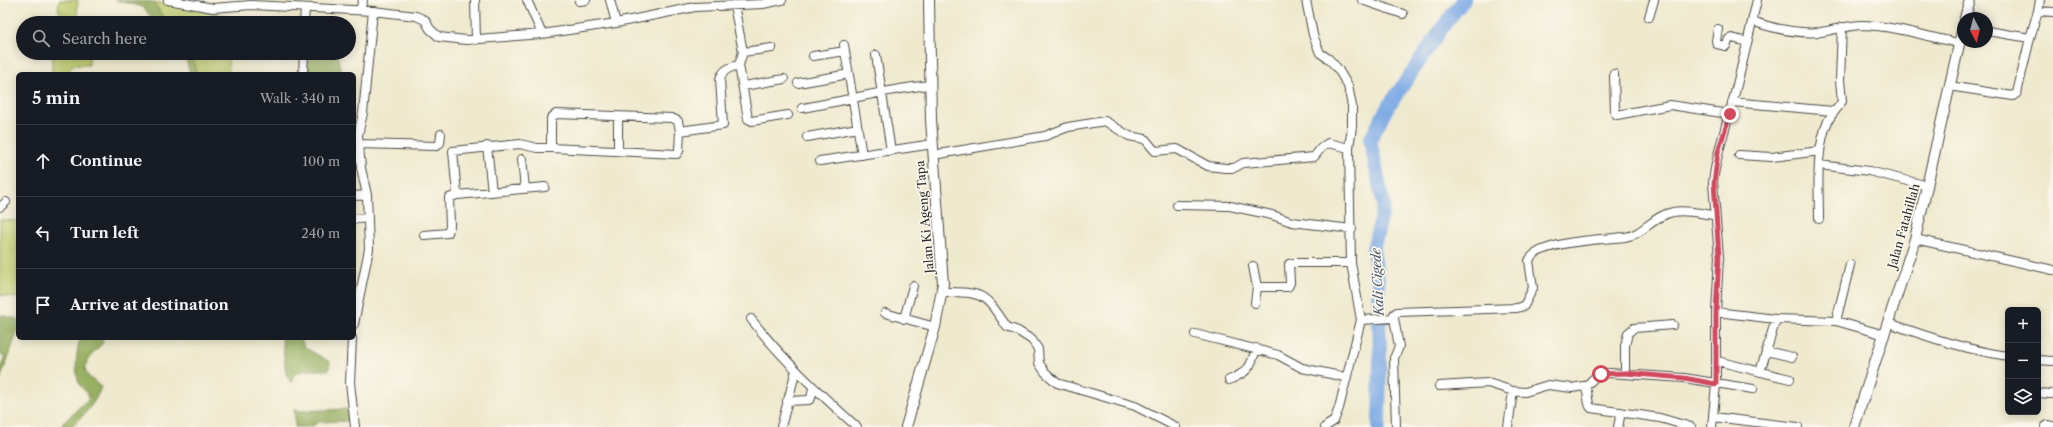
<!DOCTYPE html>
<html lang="en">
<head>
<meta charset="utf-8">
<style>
  :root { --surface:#171b24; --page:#20242c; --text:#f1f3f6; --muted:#9ea1a6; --line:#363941 }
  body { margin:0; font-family:"Libre Caslon Text",serif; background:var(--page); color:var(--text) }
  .controls { position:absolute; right:12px; bottom:12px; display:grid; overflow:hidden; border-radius:6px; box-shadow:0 2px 10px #0003 }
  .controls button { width:36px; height:36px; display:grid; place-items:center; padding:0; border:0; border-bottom:1px solid var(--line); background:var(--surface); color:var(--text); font:20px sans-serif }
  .compass { position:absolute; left:1957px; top:12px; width:36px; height:36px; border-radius:50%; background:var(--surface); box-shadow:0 2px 10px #0003; rotate:173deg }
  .stop { position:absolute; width:12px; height:12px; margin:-9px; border:3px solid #d1495b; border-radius:50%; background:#fff }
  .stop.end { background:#d1495b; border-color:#fff; box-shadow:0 1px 4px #0008 }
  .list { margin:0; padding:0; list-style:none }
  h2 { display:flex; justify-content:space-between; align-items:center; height:52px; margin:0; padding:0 16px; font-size:17px }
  h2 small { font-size:13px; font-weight:400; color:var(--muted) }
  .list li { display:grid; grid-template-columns:26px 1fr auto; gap:12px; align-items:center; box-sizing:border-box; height:72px; padding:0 16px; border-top:1px solid var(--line) }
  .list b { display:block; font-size:15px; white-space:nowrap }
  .list em { font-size:13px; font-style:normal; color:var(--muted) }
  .icon { flex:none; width:22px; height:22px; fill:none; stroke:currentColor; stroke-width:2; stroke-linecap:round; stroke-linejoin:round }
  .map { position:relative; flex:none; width:2053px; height:427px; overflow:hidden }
  .search { position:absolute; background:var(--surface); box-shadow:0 2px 10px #0003; left:16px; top:16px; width:340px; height:44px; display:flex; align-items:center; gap:10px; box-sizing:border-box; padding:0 14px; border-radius:22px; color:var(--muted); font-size:15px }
  .panel { position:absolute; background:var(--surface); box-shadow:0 2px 10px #0003; left:16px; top:72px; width:340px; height:268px; border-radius:6px }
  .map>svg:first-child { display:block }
  .green { fill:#bdcb6d; stroke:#747b4c }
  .forest { fill:#96af60; stroke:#606d46 }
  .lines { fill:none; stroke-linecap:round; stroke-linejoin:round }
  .river { stroke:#7ba9e5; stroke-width:14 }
  .minor-casing { stroke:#484843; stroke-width:10 }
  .tertiary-casing { stroke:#484843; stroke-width:12 }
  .minor { stroke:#fff; stroke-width:8 }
  .tertiary { stroke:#fff; stroke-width:10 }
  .route { stroke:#d1495b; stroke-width:5 }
  .labels { text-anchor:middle; stroke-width:3.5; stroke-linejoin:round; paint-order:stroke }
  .street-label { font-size:12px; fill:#2b2b2b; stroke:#fbf7ec }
  .water-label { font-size:13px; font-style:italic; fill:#47576c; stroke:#fbf7ec }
</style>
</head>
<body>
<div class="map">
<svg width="2053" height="427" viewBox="0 0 2053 427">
  <rect width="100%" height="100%" fill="#fbf7ec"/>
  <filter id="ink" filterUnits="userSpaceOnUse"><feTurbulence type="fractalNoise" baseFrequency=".025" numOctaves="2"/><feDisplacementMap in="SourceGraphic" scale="8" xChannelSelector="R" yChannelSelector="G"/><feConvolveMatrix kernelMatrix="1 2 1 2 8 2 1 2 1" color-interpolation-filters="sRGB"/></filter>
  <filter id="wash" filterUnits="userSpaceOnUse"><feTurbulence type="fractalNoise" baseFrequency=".012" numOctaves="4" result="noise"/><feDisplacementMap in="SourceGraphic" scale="16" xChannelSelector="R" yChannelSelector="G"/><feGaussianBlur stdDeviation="0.9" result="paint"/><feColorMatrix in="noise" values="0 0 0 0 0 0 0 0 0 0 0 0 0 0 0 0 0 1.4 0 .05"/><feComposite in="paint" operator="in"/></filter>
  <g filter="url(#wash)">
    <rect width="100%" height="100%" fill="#efe9ce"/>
    <!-- green -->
    <path class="green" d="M 59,0 L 78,0 L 77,11 L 80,23 L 54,23 L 54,20 L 59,19 L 60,11 L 58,10 Z
      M 153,2 L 227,15 L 227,23 L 167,23 Z
      M 52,53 L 89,53 L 89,65 L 73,65 L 67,74 L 52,74 Z
      M 188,53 L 228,53 L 229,74 L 196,74 L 194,62 Z
      M 0,220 L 18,221 L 18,298 L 0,295 Z"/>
    <!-- forest -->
    <path class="forest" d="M 116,0 L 153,2 L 167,23 L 156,23 L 143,7 Z
      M 181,53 L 188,53 L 194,62 L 196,74 L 190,74 L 186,59 Z
      M 308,53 L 337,53 L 340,68 L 345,74 L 307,74 Z
      M 0,315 L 18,319 L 18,330 L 0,380 L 0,369 L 5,357 L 0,354 Z
      M 81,338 L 102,338 L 103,343 C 95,351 78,365 89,377 C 93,381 98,383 101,387 C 95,404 84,415 71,427 L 62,427 L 63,423 L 89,398 C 87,391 84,391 80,385 C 74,376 76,347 81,338 Z
      M 282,338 L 301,338 L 304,347 L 330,362 L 329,370 L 305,370 L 294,374 L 291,383 L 286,374 Z
      M 294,408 L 300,411 L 347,409 L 349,421 L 319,422 L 311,427 L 295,427 Z"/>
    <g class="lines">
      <!-- river -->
      <path class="river" d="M 1379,427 L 1380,351 L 1378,279 L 1373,250 L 1384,206 L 1370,140 L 1386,110 L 1447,21 L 1464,0"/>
    </g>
  </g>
  <g filter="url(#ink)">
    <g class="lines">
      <defs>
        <path id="minor" d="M 168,0 L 213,8 L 251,5 L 373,11 L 416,16 L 425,20 L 430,29 L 439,37 L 466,40 L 542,34 L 616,23 L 695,7 L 763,4 L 782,0
          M 475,0 L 476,40
          M 527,0 L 542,34
          M 610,0 L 616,23
          M 1306,0 L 1313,35 L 1320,53 L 1329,59 L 1338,69 L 1348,86 L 1352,106 L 1352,126 L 1349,148 L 1351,263 L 1361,320 L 1339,408 L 1334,421 L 1325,427
          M 1362,0 L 1403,14
          M 2040,0 L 2038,11 L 2053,12
          M 579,1 L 586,0
          M 734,5 L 743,52 L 739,65 L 748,119 L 752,121 L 788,115
          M 360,10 L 363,0
          M 1649,17 L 1654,0
          M 1752,21 C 1774,29 1797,34 1821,32 C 1835,30 1848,25 1863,25 C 1895,26 1928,37 1959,43
          M 304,23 L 305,8
          M 1718,29 L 1716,41 L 1717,44 L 1726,46 L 1729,39 L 1732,38 L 1747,42
          M 2030,38 L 2038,11
          M 844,45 L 862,155
          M 743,52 L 772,48
          M 876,55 L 891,151
          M 813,56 L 845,51
          M 303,74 L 304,53
          M 1614,74 L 1615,113 L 1617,115 L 1670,105 L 1729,114
          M 798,83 L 849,74
          M 744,86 L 784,79
          M 1949,86 L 2013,96 L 2017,93 L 2030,38 L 1987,31
          M 1732,102 L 1833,111
          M 802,108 C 845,101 887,89 930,85
          M 807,137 L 858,128
          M 358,144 L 437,146 L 440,143 L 441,134
          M 487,146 L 492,192
          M 551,148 L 677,154 L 679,151 L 680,131 L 723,125 L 720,79 C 723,69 731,67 739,65
          M 618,150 L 618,117
          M 933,155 L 1045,136 L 1068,127 L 1105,121 L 1129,136 L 1145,139 L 1155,151 L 1177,149 L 1208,166 L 1225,168 L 1234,168 L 1243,163 L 1314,157 L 1321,148 L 1328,143 L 1349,148
          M 1739,155 L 1772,157 L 1820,151
          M 522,159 L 525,189
          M 820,161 L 933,144
          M 1819,165 L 1869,171 L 1928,186
          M 545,187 L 457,195 L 453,151 L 520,144 L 537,148 L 551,148 L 551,118 L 556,114 L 672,118 L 678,121 L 680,131
          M 354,196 L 367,195
          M 1177,205 L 1230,206 L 1272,215 L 1292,222 L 1352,229
          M 0,207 L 6,202
          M 354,219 L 368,218
          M 1819,219 C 1819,187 1815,151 1828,121 C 1832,113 1838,109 1842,101 L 1840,80 L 1842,27
          M 424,235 L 448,233 L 450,226 L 449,198 L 457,195
          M 1915,239 L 2053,270
          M 1253,266 L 1257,287 L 1255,303
          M 1257,287 L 1288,287 L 1290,283 L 1289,264 L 1292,263 L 1351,263
          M 942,292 C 984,292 984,293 1007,327 L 1018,331 L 1032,340 L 1038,349 L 1039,363 L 1045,372 L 1057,383 L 1135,406 L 1176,427
          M 1716,312 L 1776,319 L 1836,321 L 1885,335
          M 885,313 L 935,327
          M 751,319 C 782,359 819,393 857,427
          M 904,319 L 913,286
          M 1361,320 L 1394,318
          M 1836,321 L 1850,265
          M 1889,323 C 1928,337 1967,350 2008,356
          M 354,324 L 369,249 L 367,195 L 361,168 L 358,135 L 363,113 L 373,11
          M 1195,334 L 1278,355 L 1302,368 L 1345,377
          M 352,338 L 350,383 L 355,427
          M 1766,351 L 1792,357
          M 2038,360 L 2053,361
          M 1717,361 L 1790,379
          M 1760,372 L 1776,319
          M 1625,373 L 1625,346 L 1628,333 L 1634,328 L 1673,325
          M 1229,380 C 1248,372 1251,368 1256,348
          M 1439,386 L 1488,383 L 1513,391 L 1525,392 L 1548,385 L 1572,388 L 1583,386 C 1590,390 1586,402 1591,408 L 1660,418 L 1691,427
          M 1585,387 L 1596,376 L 1609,373 L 1684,378 L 1753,389
          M 2038,393 L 2051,394
          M 787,401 L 809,400 L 811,398 L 813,388
          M 1713,417 L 1798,427
          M 781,427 L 796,370
          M 1396,427 L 1394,358 L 1399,347 L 1394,318 L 1394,314 L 1397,312 L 1517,308 L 1524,306 L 1533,288 L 1529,261 C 1536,241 1606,239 1625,237 C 1643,235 1654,215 1673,212 C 1686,209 1702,214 1715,215
          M 1508,427 L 1513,391
          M 1618,427 L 1621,412
          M 1712,427 L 1716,384 L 1716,312 L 1719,257 L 1713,183 C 1715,159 1723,138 1729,114 C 1740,77 1748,38 1757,0
          M 2045,427 L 2048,425 L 2053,426"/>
        <path id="tertiary" d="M 1965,18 L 1970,0
          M 906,427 L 935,327 L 943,284 L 931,120 L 929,0
          M 1854,427 L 1915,239 L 1963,27"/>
      </defs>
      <!-- minor casing -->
      <use href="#minor" class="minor-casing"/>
      <!-- tertiary casing -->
      <use href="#tertiary" class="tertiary-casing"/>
      <!-- minor -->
      <use href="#minor" class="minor"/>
      <!-- tertiary -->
      <use href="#tertiary" class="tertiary"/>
    </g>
  </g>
  <g class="lines" filter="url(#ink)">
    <!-- route -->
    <path class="route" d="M 1601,374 L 1625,373 L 1684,378 L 1716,384 L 1716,312 L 1719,257 L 1714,183 L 1718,152 L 1730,114"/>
  </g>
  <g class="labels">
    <!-- street labels -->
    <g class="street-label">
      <text transform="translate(925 217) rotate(-95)" y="4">Jalan Ki Ageng Tapa</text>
      <text transform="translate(1904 226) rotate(-74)" y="4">Jalan Fatahillah</text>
    </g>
    <!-- water labels -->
    <g class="water-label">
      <text transform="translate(1377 282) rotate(-93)" y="5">Kali Cigede</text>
    </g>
  </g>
</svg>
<div class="controls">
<button>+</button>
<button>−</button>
<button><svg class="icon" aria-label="layers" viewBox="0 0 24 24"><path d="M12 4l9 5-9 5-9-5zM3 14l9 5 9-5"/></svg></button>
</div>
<svg class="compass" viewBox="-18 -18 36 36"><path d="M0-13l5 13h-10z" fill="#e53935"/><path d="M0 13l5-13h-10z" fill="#9ea1a6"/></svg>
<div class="stop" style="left:1601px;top:374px"></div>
<div class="stop end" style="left:1730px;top:114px"></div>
<div class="search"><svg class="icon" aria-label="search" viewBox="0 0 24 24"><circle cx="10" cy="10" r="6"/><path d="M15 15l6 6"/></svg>Search here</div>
<section class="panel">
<h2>5 min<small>Walk · 340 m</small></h2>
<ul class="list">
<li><svg class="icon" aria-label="ahead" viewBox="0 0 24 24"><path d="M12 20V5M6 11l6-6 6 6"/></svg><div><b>Continue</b></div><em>100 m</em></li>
<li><svg class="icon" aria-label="left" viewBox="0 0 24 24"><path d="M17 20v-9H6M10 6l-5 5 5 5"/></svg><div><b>Turn left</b></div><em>240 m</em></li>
<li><svg class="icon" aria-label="arrive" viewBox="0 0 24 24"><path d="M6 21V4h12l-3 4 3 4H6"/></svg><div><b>Arrive at destination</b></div></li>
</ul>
</section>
</div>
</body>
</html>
